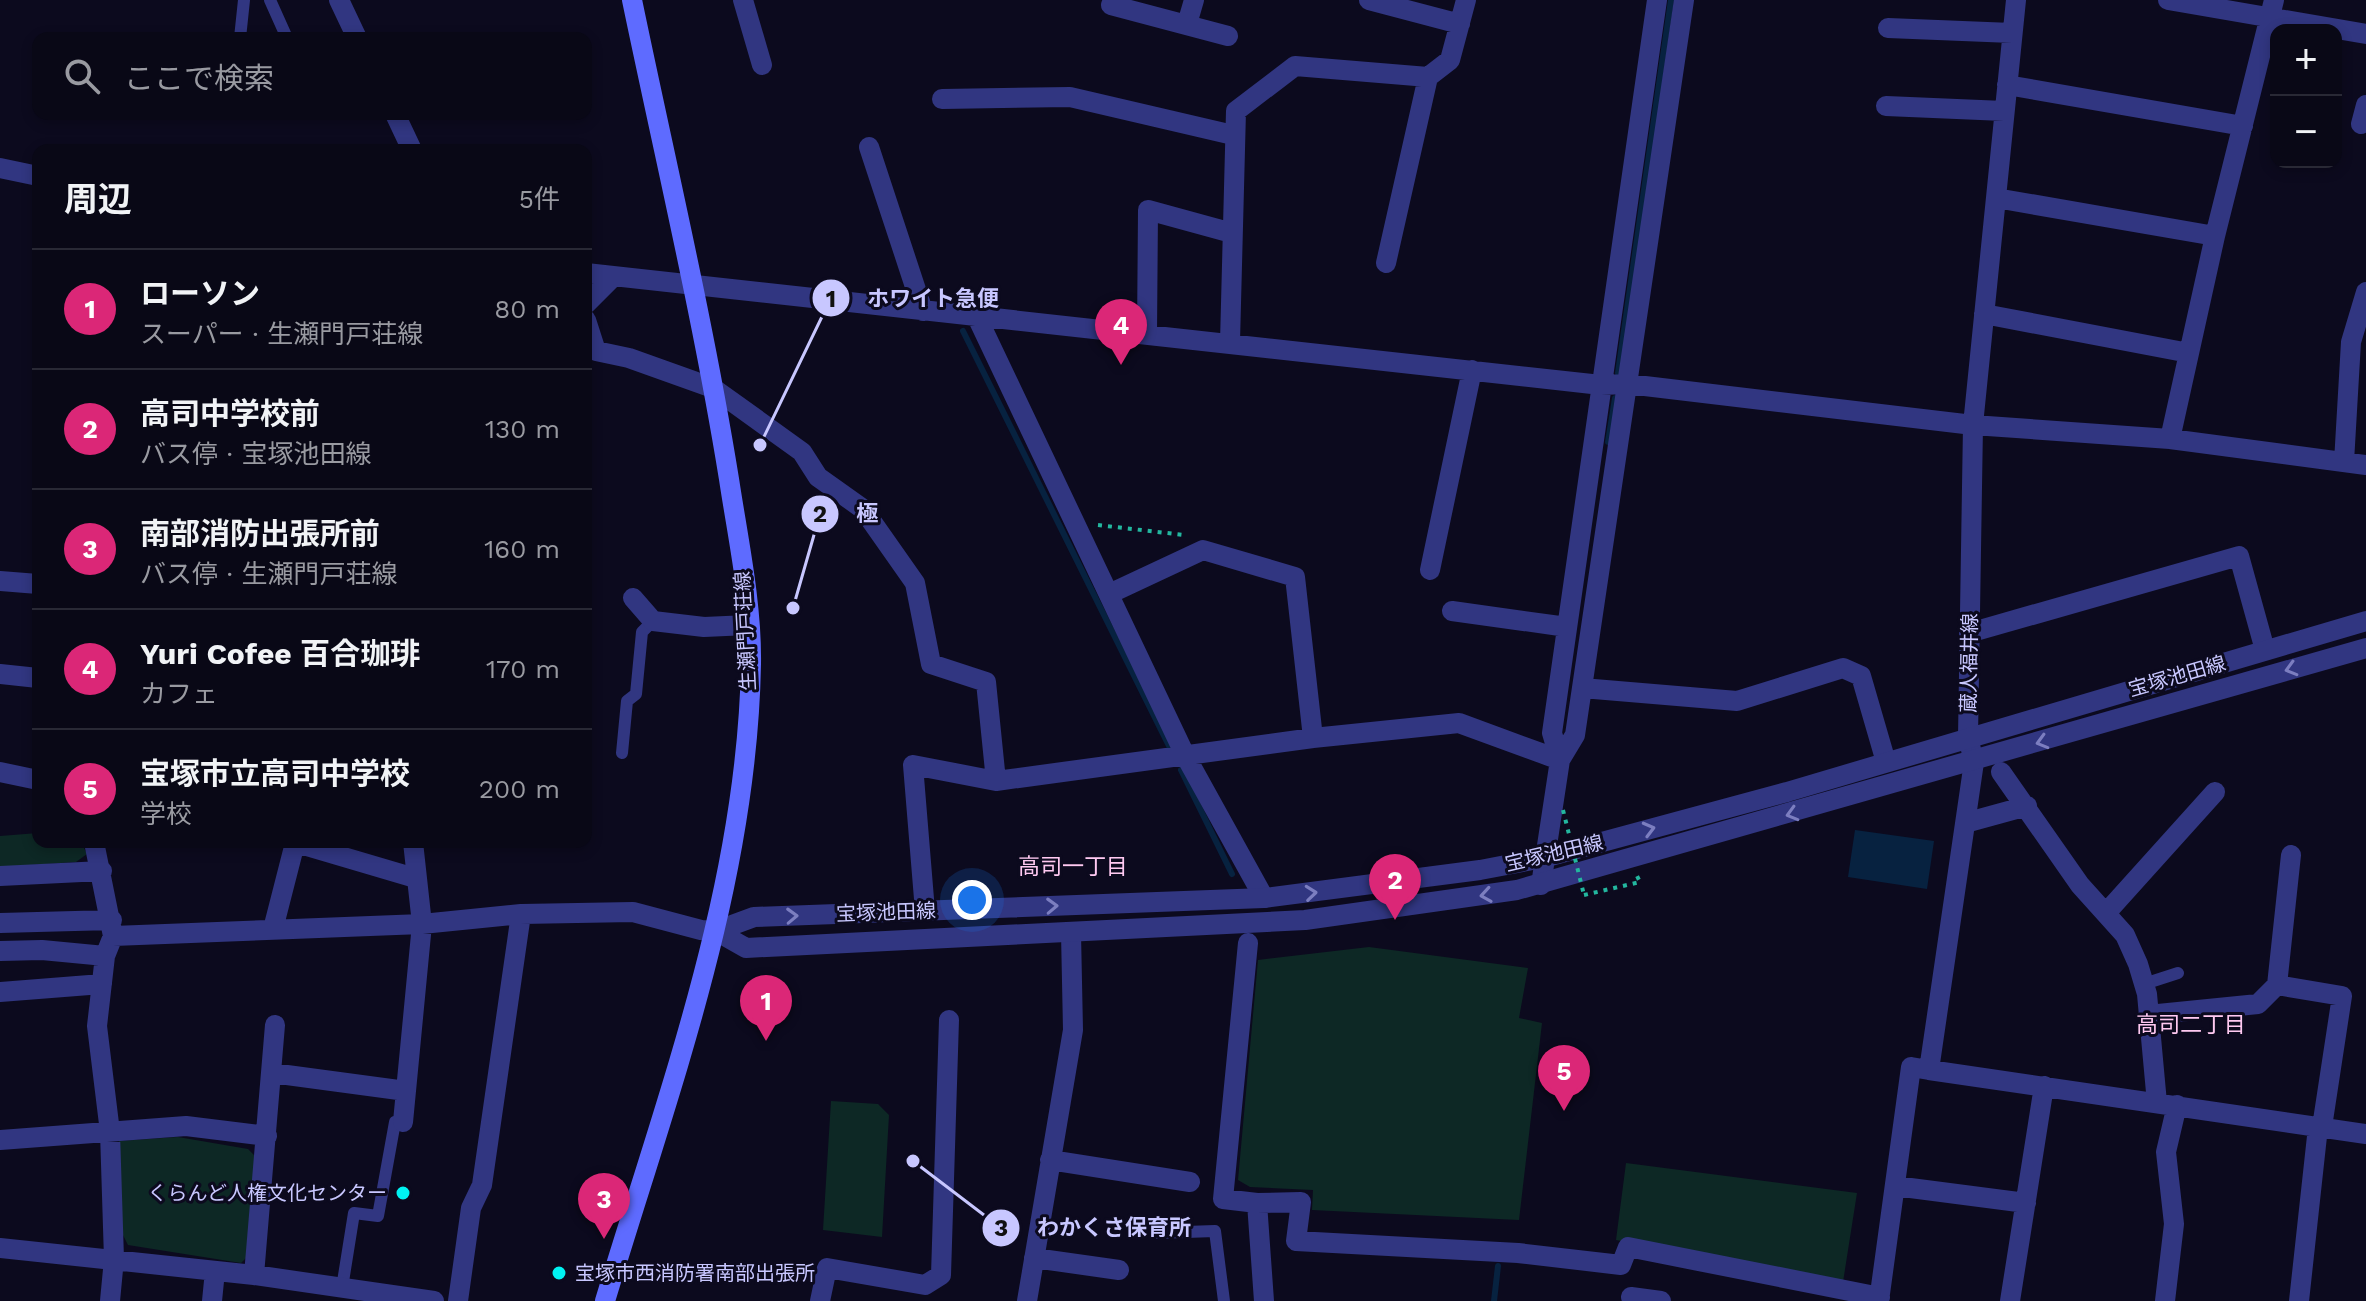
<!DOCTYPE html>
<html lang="ja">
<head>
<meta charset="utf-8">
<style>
  :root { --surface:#090816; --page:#171623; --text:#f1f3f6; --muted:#999aa1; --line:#292935; --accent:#db2777 }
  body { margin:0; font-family:"Work Sans","Noto Sans JP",sans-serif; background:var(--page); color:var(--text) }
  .controls { position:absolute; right:24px; top:24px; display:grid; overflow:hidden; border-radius:16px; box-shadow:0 4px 12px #0003 }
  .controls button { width:72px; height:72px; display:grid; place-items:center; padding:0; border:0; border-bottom:2px solid var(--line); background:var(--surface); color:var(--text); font:40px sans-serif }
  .you { position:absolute; left:972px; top:900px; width:28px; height:28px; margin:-20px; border:6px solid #fff; border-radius:50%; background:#1a73e8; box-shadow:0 0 0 12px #1a73e833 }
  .badge { display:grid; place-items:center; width:52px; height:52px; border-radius:50%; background:var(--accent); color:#fff; font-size:26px; font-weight:700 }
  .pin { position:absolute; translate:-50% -66px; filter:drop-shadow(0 2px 4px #0008) }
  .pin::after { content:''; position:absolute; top:42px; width:28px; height:24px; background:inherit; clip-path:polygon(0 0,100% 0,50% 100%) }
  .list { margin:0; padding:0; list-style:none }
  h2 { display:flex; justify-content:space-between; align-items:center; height:104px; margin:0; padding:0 32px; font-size:34px }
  h2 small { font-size:26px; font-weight:400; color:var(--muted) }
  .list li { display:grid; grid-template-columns:52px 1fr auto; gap:24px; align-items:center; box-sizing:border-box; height:120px; padding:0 32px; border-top:2px solid var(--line) }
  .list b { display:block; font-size:30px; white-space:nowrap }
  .list p { margin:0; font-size:26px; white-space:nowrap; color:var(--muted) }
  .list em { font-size:26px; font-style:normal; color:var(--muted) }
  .icon { flex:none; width:44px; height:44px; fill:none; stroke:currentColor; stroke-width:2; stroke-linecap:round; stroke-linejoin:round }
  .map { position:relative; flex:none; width:2366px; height:1301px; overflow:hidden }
  .search { position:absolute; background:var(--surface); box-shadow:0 4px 12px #0003; left:32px; top:32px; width:560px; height:88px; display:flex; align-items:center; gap:20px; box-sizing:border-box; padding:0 28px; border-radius:16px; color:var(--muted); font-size:30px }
  .panel { position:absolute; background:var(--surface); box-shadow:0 4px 12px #0003; left:32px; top:144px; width:560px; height:704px; border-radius:16px }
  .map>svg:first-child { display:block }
  .green { fill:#0d2825 }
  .water { fill:#072240 }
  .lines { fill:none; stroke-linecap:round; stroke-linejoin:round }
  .stream { stroke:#072240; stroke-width:6 }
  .path { stroke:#23b79f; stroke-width:4; stroke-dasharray:4 6; stroke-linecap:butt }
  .service { stroke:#313681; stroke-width:12 }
  .minor { stroke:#313681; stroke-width:20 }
  .tertiary { stroke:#313681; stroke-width:20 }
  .secondary { stroke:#5e6bff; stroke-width:20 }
  .path-bridge { stroke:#23b79f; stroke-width:4; stroke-dasharray:4 6; stroke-linecap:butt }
  .oneway { stroke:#7c7ec0 }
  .poi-dot { fill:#00f2f2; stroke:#0c0a1e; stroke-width:3 }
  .labels { text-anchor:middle; stroke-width:6; stroke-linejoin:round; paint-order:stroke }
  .street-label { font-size:20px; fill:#c8c7ff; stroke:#0c0a1e }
  .poi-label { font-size:20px; fill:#c8c7ff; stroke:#0c0a1e; text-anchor:end }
  .neighbourhood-label { font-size:22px; fill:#ffc9f1; stroke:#0c0a1e }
  .leader { fill:none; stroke:#c8c7ff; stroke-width:3 }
  .callout-dot { fill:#c8c7ff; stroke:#0c0a1e; stroke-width:3 }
  .mark-label { font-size:24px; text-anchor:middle; font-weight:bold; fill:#111 }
  .callout-label { font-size:22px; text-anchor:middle; font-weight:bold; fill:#c8c7ff; stroke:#0c0a1e; stroke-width:6; stroke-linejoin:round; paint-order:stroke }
</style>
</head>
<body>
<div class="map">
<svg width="2366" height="1301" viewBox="0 0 2366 1301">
  <rect width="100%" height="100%" fill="#0c0a1e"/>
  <!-- green -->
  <path class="green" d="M 38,833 L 38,842 L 81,842 L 87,854 L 76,862 L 0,867 L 0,836 Z
    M 1369,947 L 1528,968 L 1519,1018 L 1542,1023 L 1519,1220 L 1312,1210 L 1313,1190 L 1250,1187 L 1238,1180 L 1258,960 Z
    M 831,1101 L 878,1104 L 889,1115 L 882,1237 L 823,1230 Z
    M 178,1137 L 248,1149 L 255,1156 L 246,1258 L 241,1263 L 128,1245 L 122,1233 L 119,1141 Z
    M 1626,1163 L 1857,1193 L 1843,1282 L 1616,1240 Z"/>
  <!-- water -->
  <path class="water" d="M 1855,830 L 1934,841 L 1927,889 L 1848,877 Z"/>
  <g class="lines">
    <!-- stream -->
    <path class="stream" d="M 963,331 L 1170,748
      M 1618,373 L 1671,0
      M 1608,442 L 1615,398
      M 1181,770 L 1232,874
      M 1494,1301 L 1498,1266"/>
    <!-- path -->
    <path class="path" d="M 1098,525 L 1184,535
      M 1584,895 L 1640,882 L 1637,876"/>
    <!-- service -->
    <path class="service" d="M 270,0 L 287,38
      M 240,38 L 244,0
      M 622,753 L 627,701 L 636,694 L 642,632 L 653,621
      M 2144,984 L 2178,973
      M 1156,1233 L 1215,1231 L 1224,1301
      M 342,1288 L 354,1213 L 378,1216 L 395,1122 L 403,1122"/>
    <!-- minor -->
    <path class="minor" d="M 339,0 L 357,38
      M 743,0 L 762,65
      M 1369,0 L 1460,24
      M 2168,0 L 2366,34
      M 1111,5 L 1228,36
      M 1187,24 L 1194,0
      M 1888,28 L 2012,33
      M 2007,85 L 2243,126
      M 942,99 L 1070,97 L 1233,135
      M 1886,106 L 2004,111
      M 395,114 L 412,150
      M 2361,124 L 2366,105
      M 869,147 L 923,311
      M 0,168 L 38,176
      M 1996,198 L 2215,236
      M 1386,263 L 1428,77
      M 586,273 L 1601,385 L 1628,384 L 1973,425 L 2170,439 L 2366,465
      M 586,304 L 613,277
      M 1984,314 L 2189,353
      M 977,317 L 1185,755 L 1264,898
      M 586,320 L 596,351 L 629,358 L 713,388 L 802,452 L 818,477 L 863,509 L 915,583 L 931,664 L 986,682 L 996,781
      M 1147,334 L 1148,210 L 1232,233
      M 1230,342 L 1236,111 L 1295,66 L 1428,77 L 1450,60 L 1466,0
      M 2170,439 L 2215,236 L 2274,0
      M 2344,462 L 2351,342 L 2366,292
      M 1430,570 L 1472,370
      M 0,581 L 38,584
      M 1109,594 L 1203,550 L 1295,577 L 1313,738
      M 633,598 L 653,621 L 704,627 L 748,625
      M 1452,611 L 1567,627
      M 1969,633 L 2239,556 L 2265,650
      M 0,674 L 38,678
      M 1582,688 L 1737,701 L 1843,668 L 1861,676 L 1886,762
      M 1560,760 L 1552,733 L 1657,0
      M 0,772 L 38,780
      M 2001,772 L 2080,885 L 2125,935 L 2138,964 L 2147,994 L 2157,1103
      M 1965,823 L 2027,806
      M 94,842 L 113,936 L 105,956 L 97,1026 L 110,1132 L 114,1259 L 110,1301
      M 293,842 L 415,878
      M 0,876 L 102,871
      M 1541,885 L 1560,760 L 1575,735 L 1684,0
      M 925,911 L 913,765 L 996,781 L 1313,738 L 1459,723 L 1560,760
      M 2106,913 L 2215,792
      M 0,923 L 112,920
      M 273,929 L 295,843
      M 113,936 L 422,924 L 521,914 L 633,912 L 701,930 L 716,931
      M 1248,943 L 1223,1199 L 1257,1203 L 1301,1202 L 1296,1241 L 1518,1253 L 1621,1265 L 1628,1247 L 1880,1297
      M 0,951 L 42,950 L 105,956
      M 2277,985 L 2342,996 L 2322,1127
      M 0,992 L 102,984
      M 2148,1015 L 2258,1004 L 2277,985 L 2291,855
      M 1929,1070 L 2366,1134
      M 272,1073 L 406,1091
      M 403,1122 L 422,924 L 413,842
      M 0,1140 L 186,1126 L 267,1136
      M 1050,1160 L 1190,1182
      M 1895,1186 L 2026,1203
      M 1257,1203 L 1264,1301
      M 0,1248 L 254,1275 L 434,1301
      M 1034,1258 L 1119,1270
      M 254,1275 L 275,1025
      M 1631,1297 L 1661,1301
      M 212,1301 L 215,1271
      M 458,1301 L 471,1208 L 482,1185 L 521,914
      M 820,1301 L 827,1268 L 925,1285 L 941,1275 L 949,1020
      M 1027,1301 L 1073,1030 L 1071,933
      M 1879,1301 L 1911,1067 L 1929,1070 L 1974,762 L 1968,737 L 1973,425 L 2016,0
      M 2010,1301 L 2044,1086
      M 2165,1301 L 2174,1224 L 2166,1152 L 2177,1105
      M 2299,1301 L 2318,1127"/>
    <!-- tertiary -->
    <path class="tertiary" d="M 716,931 L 746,948 L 1305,920 L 1517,890 L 2366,648
      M 716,931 L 754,917 L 1264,898 L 1480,870 L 1543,858 L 1787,792 L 2366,621"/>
    <!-- secondary -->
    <path class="secondary" d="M 605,1301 C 668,1092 747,885 751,664 C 752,603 738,539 729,479 C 703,318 665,159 632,0"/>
    <!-- path-bridge -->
    <path class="path-bridge" d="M 1563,810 L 1584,895"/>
  </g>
  <!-- one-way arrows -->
  <defs><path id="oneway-chevron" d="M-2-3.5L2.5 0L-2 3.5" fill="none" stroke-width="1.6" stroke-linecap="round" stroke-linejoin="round" transform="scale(2)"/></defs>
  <g class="oneway">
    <use href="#oneway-chevron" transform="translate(2291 669) rotate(164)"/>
    <use href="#oneway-chevron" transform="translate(2042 742) rotate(164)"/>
    <use href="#oneway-chevron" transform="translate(1792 814) rotate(164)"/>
    <use href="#oneway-chevron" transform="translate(1649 829) rotate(-15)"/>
    <use href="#oneway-chevron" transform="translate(1311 893) rotate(-6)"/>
    <use href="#oneway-chevron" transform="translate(1486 895) rotate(171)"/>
    <use href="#oneway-chevron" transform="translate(1052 906) rotate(-2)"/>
    <use href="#oneway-chevron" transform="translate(792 916) rotate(-2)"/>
  </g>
  <!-- markers -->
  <g class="poi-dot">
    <circle cx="403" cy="1193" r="8"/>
    <circle cx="559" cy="1273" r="8"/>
  </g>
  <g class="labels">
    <!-- street labels -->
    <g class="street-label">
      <text transform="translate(745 631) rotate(-93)" y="7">生瀬門戸荘線</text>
      <text transform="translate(1969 663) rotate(-89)" y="7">蔵人福井線</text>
      <text transform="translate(2177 676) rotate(-16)" y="7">宝塚池田線</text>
      <text transform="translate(1554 853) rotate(-13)" y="7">宝塚池田線</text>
      <text transform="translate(886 912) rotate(-2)" y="7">宝塚池田線</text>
    </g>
    <!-- poi labels -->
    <g class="poi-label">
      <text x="387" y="1200">くらんど人権文化センター</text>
      <text x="575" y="1280" text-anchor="start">宝塚市西消防署南部出張所</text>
    </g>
    <!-- neighbourhood labels -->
    <g class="neighbourhood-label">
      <text x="1073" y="874">高司一丁目</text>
      <text x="2191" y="1032">高司二丁目</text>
    </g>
  </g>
  <!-- callouts -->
  <path class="leader" d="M760 445L831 298M793 608L820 514M913 1161L1001 1228"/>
  <g class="callout-dot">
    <circle cx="760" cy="445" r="8"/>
    <circle cx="793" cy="608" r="8"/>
    <circle cx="913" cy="1161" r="8"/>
    <circle cx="831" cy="298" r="20"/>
    <circle cx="820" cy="514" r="20"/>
    <circle cx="1001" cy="1228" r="20"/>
  </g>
  <g class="mark-label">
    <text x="831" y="307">1</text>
    <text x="820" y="522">2</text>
    <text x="1001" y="1236">3</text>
  </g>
  <g class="callout-label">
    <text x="933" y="306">ホワイト急便</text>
    <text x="867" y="521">極</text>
    <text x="1114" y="1235">わかくさ保育所</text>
  </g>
</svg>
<div class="controls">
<button>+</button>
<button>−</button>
</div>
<div class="you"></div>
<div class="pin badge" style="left:766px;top:1041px">1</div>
<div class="pin badge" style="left:1395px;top:920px">2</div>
<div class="pin badge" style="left:604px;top:1239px">3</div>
<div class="pin badge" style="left:1121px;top:365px">4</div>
<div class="pin badge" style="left:1564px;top:1111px">5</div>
<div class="search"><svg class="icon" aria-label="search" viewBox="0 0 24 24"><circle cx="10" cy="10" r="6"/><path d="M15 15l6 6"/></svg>ここで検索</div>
<section class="panel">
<h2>周辺<small>5件</small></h2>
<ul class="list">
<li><span class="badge">1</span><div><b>ローソン</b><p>スーパー · 生瀬門戸荘線</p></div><em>80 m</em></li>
<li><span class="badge">2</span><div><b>高司中学校前</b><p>バス停 · 宝塚池田線</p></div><em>130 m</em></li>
<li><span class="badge">3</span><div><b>南部消防出張所前</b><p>バス停 · 生瀬門戸荘線</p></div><em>160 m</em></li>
<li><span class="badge">4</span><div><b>Yuri Cofee 百合珈琲</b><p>カフェ</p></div><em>170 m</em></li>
<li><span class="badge">5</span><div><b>宝塚市立高司中学校</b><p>学校</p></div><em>200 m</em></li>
</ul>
</section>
</div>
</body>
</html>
